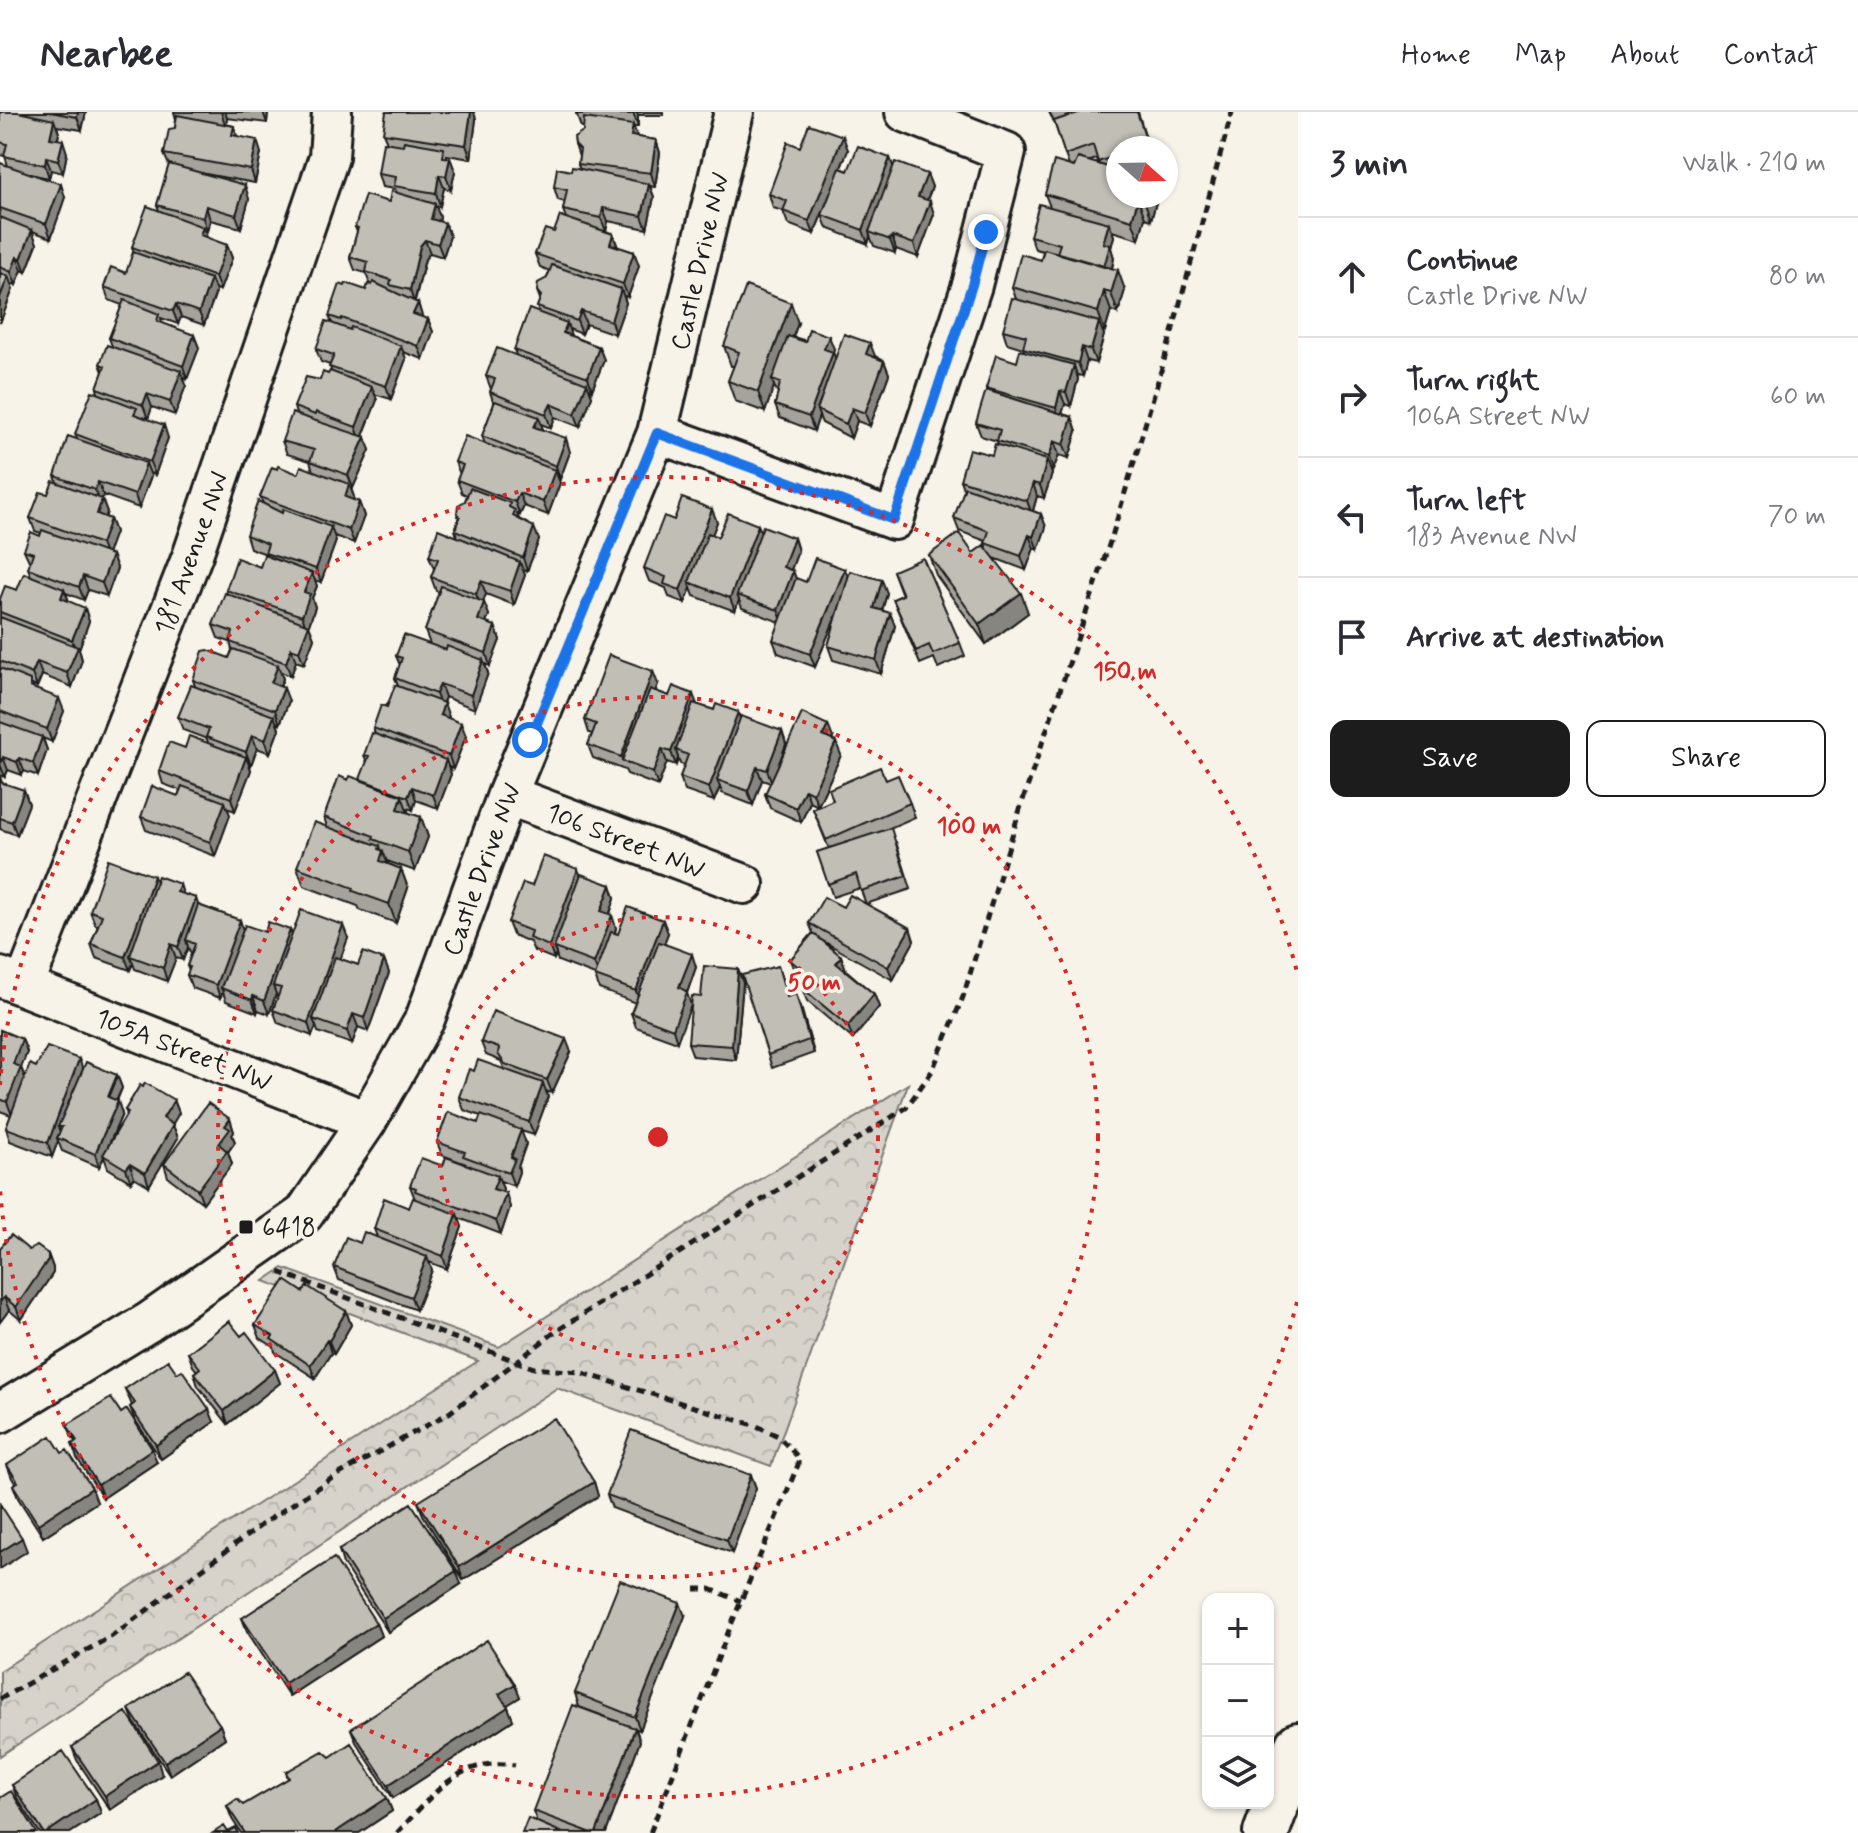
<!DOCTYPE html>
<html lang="en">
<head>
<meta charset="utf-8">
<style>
  :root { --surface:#fff; --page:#f2f2f3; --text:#2b2b33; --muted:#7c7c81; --line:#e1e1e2; --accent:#1c1c1c }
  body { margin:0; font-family:Mynerve,sans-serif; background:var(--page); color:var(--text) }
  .controls { position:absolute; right:24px; bottom:24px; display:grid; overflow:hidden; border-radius:16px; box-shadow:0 2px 6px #0004 }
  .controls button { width:72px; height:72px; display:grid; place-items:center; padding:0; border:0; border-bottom:2px solid var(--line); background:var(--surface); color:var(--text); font:40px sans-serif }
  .compass { position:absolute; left:1106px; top:24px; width:72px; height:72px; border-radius:50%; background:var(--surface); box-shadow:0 2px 6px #0004; rotate:110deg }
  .stop { position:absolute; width:24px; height:24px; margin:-18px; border:6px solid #1a73e8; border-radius:50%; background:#fff }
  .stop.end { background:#1a73e8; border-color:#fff; box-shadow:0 2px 8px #0008 }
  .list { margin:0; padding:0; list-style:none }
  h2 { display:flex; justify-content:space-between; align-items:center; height:104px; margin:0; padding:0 32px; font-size:34px }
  h2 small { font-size:26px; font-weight:400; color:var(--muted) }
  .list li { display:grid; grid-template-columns:52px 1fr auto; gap:24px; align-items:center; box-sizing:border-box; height:120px; padding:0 32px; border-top:2px solid var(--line) }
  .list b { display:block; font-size:30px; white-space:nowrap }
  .list p { margin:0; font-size:26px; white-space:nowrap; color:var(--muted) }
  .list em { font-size:26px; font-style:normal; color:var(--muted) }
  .actions { display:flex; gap:16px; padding:24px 32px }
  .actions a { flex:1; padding:18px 0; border:2px solid var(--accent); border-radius:16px; text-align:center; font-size:28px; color:var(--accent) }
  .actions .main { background:var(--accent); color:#fff }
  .icon { flex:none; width:44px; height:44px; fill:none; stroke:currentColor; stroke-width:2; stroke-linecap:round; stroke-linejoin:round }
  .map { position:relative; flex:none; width:1298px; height:1721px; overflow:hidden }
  header { display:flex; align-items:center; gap:48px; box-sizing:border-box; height:112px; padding:0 40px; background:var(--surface); border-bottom:2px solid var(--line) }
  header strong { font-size:38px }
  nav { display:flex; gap:44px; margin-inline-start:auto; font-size:28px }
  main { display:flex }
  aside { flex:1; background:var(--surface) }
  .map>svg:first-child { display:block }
  .forest { fill:url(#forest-crowns); stroke:#7a7874; stroke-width:2 }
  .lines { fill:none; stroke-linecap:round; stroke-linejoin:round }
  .minor-casing { stroke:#1c1c1c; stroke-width:44 }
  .highway-casing { stroke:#1c1c1c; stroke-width:50 }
  .path { stroke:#1c1c1c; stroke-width:5; stroke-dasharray:8 6; stroke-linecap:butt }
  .minor { stroke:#f7f3e8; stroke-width:38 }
  .highway { stroke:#f7f3e8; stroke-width:44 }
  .wall { fill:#a5a39c; stroke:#1c1c1c; stroke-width:2; fill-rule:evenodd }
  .shaded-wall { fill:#86857f; stroke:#1c1c1c; stroke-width:2 }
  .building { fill:#c0beb5; stroke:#1c1c1c; stroke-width:2 }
  .route { stroke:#1a73e8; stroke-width:10 }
  .ring { fill:none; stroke:#d62828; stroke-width:4; stroke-dasharray:4 8 }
  .poi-dot { fill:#1c1c1c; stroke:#f7f3e8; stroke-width:3 }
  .labels { text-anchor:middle; stroke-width:7; stroke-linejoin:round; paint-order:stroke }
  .street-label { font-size:26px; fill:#1c1c1c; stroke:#f7f3e8 }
  .poi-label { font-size:26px; fill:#1c1c1c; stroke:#f7f3e8; text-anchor:start }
  .centre { fill:#d62828; stroke:#f7f3e8; stroke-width:4 }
  .ring-label { font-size:24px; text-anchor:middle; font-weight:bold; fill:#d62828; stroke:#f7f3e8; stroke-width:7; stroke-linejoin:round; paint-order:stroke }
</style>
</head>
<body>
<header>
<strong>Nearbee</strong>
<nav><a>Home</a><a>Map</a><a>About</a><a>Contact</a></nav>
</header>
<main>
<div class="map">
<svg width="1298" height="1721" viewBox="0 0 1298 1721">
  <defs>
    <pattern id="forest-crowns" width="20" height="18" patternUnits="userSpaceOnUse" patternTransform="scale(2)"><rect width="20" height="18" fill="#d7d3cb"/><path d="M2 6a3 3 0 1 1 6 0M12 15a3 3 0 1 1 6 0" fill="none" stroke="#b8b5ae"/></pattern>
  </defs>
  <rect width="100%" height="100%" fill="#f7f3e8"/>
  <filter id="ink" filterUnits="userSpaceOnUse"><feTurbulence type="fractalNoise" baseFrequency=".0125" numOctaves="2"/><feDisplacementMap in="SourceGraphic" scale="16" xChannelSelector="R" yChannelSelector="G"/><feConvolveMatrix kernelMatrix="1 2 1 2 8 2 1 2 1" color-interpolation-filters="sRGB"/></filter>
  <g filter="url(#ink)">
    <!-- forest -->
    <path class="forest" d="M 908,972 L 771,1354 L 557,1276 L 0,1644 L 0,1559 L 478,1249 L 264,1169 L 283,1156 L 499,1235 Z"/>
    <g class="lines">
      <defs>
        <path id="minor" d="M 657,321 L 894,408 L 972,173 L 1006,40 L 905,0
          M 507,683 L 744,772
          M 0,865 L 367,1009
          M 24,874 L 193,442 L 329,45 L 332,0
          M 0,1301 L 149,1210 L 304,1102 L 367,1009 L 425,907 L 507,683 L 657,321 L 734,0"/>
        <path id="highway" d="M 1266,1721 L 1298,1633"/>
      </defs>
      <!-- minor casing -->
      <use href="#minor" class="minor-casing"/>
      <!-- highway casing -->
      <use href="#highway" class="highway-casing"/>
      <!-- path -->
      <path class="path" d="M 279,1160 L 534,1256 L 579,1260 L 757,1314 L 778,1324 L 798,1345 L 798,1353 L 731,1513 L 650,1721
        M 695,1477 L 710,1477 L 741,1489
        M 0,1587 L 112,1524 L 268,1408 L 334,1365 L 449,1301 L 555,1220 L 906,996 L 932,959 L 963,885 L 1021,694 L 1113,421 L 1168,235 L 1232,0
        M 397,1721 C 432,1684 459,1644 515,1653"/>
      <!-- minor -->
      <use href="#minor" class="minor"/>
      <!-- highway -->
      <use href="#highway" class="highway"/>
    </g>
    <!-- wall -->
    <path class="wall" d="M 0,0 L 86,0 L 82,18 L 57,14 L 59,21 L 58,27 L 67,41 L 63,61 L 51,58 L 49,66 L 34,63 L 65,85 L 51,126 L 32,119 L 37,132 L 26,160 L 22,158 L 16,173 L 10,171 L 13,177 L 0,211 L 0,51 L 8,54 L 5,44 L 0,43 Z
      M 174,0 L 268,0 L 267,11 L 227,6 L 226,12 L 234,14 L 237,24 L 261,41 L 255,71 L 200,61 L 249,87 L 241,116 L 210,108 L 207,119 L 204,118 L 207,126 L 227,133 L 232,146 L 220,178 L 215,177 L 216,180 L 204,213 L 181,205 L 178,212 L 161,206 L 162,211 L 194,223 L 199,236 L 187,267 L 183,265 L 186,273 L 175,303 L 152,295 L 148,307 L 139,304 L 168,326 L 155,363 L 149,361 L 151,364 L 139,396 L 103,383 L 102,387 L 107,400 L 105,405 L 110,407 L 115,420 L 107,441 L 112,443 L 117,456 L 107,484 L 88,478 L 84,488 L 66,481 L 69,489 L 89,509 L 79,537 L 82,548 L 72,575 L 42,563 L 37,575 L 32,573 L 34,577 L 64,599 L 52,630 L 43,626 L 47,638 L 38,664 L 24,659 L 22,663 L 8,658 L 5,665 L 0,663 L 0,487 L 17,478 L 31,464 L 28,456 L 30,451 L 24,438 L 40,424 L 41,421 L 35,419 L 30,406 L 57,370 L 55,364 L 77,327 L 75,322 L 98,281 L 97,276 L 103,260 L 100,252 L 112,234 L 109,226 L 122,193 L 109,188 L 104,175 L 126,161 L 134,141 L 132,135 L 159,98 L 157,93 L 169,53 L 164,42 L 175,16 L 176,7 Z
      M 576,0 L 663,0 L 663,3 L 638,3 L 638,15 L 633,15 L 637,25 L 656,28 L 660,41 L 655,75 L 650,74 L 654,85 L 647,117 L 608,109 L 606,119 L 613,122 L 618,135 L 634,140 L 639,154 L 628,185 L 624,184 L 626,191 L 615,222 L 586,212 L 582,222 L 569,217 L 571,224 L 599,235 L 604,248 L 592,278 L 589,277 L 592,284 L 580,315 L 555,305 L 551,316 L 541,312 L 543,318 L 570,340 L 560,367 L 558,366 L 560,371 L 548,403 L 524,394 L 520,403 L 517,402 L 519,407 L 539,428 L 527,459 L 523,458 L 525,463 L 514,493 L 486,482 L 483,490 L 489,503 L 486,511 L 495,514 L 500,528 L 490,554 L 485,552 L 488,561 L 475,597 L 445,585 L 443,591 L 448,606 L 466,624 L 453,657 L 449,655 L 451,662 L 438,696 L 416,688 L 413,698 L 407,696 L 409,701 L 421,705 L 428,725 L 415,759 L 387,749 L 388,752 L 401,757 L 408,776 L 396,811 L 360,798 L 358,794 L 304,774 L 297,755 L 327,715 L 324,705 L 348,668 L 361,668 L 367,650 L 364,643 L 375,622 L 373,616 L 398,574 L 395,566 L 400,553 L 396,544 L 430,532 L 425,519 L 439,480 L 436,479 L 431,465 L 434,457 L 429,444 L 457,424 L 455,418 L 459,407 L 457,401 L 465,389 L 467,383 L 462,381 L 457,368 L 460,362 L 455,350 L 485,332 L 482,324 L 494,292 L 490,280 L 491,277 L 486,264 L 516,243 L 514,238 L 539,201 L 537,195 L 540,187 L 537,179 L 547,166 L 550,159 L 540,155 L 535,142 L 566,106 L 563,98 L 565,90 L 558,88 L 554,75 L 571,59 L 580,57 L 578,52 L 579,44 L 575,32 L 583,19 L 583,15 L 581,15 Z
      M 1049,0 L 1138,0 L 1149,36 L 1118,36 L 1118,84 L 1156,84 L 1157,87 L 1151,108 L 1145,106 L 1139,127 L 1112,119 L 1114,124 L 1111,136 L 1114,146 L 1112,157 L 1125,178 L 1118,201 L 1111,199 L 1105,219 L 1102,218 L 1104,223 L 1096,251 L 1087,249 L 1083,264 L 1077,263 L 1078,267 L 1071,294 L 1065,292 L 1062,302 L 1072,305 L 1077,319 L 1069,346 L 1059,343 L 1053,358 L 1051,358 L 1052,362 L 1044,386 L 1037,384 L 1033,399 L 1041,402 L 1046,415 L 1038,438 L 1034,436 L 1026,458 L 994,446 L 1028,501 L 986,532 L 936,463 L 929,443 L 973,441 L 987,437 L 985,431 L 986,429 L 959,419 L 954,406 L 964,379 L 960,368 L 992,343 L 998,334 L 997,329 L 981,324 L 976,311 L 988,279 L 986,276 L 1017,250 L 1024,239 L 1023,236 L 1007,231 L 1003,218 L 1016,187 L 1012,175 L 1041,148 L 1043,139 L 1035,137 L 1030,124 L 1050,95 L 1045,82 L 1069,54 L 1054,10 ZM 1097,47 L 1099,52 L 1090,49 Z
      M 476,7 L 471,47 L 447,43 L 447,46 L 450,46 L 455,59 L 451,78 L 444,76 L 440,94 L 436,94 L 440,105 L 439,110 L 445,111 L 450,124 L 443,145 L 430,141 L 425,147 L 415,189 L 418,191 L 422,205 L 428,207 L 433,220 L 423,247 L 403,240 L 406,247 L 391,287 L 374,282 L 377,288 L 363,324 L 370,338 L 353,376 L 351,376 L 354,385 L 353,388 L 359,390 L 364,404 L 354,431 L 334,424 L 336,429 L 321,470 L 314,468 L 317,474 L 312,486 L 315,495 L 309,513 L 314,526 L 304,552 L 296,549 L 291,564 L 281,560 L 283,567 L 280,574 L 289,589 L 280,612 L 276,610 L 279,617 L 270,641 L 257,636 L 251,653 L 249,652 L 251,658 L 235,699 L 227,696 L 230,703 L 215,744 L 146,718 L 141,705 L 178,684 L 180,678 L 163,672 L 159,659 L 185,636 L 208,631 L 207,627 L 183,618 L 178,605 L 195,574 L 193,568 L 229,546 L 232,538 L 230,530 L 218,526 L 213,513 L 227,482 L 226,478 L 260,455 L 266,444 L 266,442 L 250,436 L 246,423 L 263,391 L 260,385 L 298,362 L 313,359 L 310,349 L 287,342 L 282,329 L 296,302 L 294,295 L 331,259 L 330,253 L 321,250 L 316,237 L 332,211 L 329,204 L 366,178 L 370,173 L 366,161 L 355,158 L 350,145 L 357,120 L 355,115 L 389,90 L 397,81 L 395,77 L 382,75 L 378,62 L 387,30 L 383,21 Z
      M 800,35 L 848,38 L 841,56 L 848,59 L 890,46 L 893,55 L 927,62 L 932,75 L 927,88 L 934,102 L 918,145 L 896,137 L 895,141 L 874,134 L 870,124 L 868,132 L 827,116 L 822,103 L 828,87 L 814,122 L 788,112 L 783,99 L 773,96 L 769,82 Z
      M 798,211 L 793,225 L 834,237 L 833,240 L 835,247 L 875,244 L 884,249 L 889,262 L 870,314 L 857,309 L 851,326 L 822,311 L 819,304 L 814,319 L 780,306 L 775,293 L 778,281 L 774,274 L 765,300 L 735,289 L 728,269 L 734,254 L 731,254 L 724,234 Z
      M 674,408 L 717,410 L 712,423 L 718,425 L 758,413 L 761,420 L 794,426 L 798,439 L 791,458 L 793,459 L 796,467 L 806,470 L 848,466 L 887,481 L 882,499 L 890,501 L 895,514 L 881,562 L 833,548 L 828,534 L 839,496 L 815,555 L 778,541 L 773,528 L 780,510 L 742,496 L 739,488 L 735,499 L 694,484 L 691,476 L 685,491 L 669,485 L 666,476 L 649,469 L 644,456 Z
      M 893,459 L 960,531 L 965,544 L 938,556 L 934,546 L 920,552 L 893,487 L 902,483 Z
      M 658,572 L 655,579 L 669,584 L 714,598 L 738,600 L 740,607 L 782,619 L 786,632 L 778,654 L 833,626 L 832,628 L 841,643 L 818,694 L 810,690 L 801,710 L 770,696 L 765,682 L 771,671 L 762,668 L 753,693 L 722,681 L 720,675 L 714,689 L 685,679 L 680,665 L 685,653 L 680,652 L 678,646 L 676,653 L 667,650 L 658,674 L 627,662 L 625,658 L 593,646 L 588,633 L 592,622 L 589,621 L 585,608 Z
      M 0,664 L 2,671 L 24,678 L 29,692 L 17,723 L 0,717 Z
      M 886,668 L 910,691 L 915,705 L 878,721 L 896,730 L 911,777 L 866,792 L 860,776 L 833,785 L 817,740 L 829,737 L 813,697 Z
      M 580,763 L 611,773 L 615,786 L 610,802 L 616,816 L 615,821 L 618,822 L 668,821 L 664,831 L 696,855 L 687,881 L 677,930 L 636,915 L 631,901 L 636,891 L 599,877 L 595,863 L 558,849 L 556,842 L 554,847 L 534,839 L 530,830 L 513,823 L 508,810 L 532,774 Z
      M 156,769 L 183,782 L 198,793 L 240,808 L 243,818 L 265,820 L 290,818 L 292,822 L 348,826 L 340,847 L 358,853 L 384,848 L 389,861 L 368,919 L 358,915 L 352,932 L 318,920 L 316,914 L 312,924 L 278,911 L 273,898 L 278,886 L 276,882 L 269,902 L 258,898 L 257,901 L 226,889 L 223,880 L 220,886 L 192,876 L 187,863 L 189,859 L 187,854 L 191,842 L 188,835 L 183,848 L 176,846 L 167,869 L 135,857 L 133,851 L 130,858 L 96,846 L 91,832 L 98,814 L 95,812 L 90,799 Z
      M 809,811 L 910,816 L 914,829 L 893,868 L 823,829 L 841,844 L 846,858 L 874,882 L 879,895 L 853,927 L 807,889 L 802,876 L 806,870 L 795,861 L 790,848 L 813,821 Z
      M 778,854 L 788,885 L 796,882 L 814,941 L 772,956 L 768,943 Z
      M 743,871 L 736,948 L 693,944 L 688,931 L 701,885 Z
      M 0,918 L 22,927 L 27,940 L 21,956 L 25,965 L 36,955 L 83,958 L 117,963 L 122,976 L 117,989 L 122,1002 L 111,1028 L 127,1002 L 125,998 L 174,988 L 179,1001 L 172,1012 L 178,1026 L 149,1074 L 134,1065 L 131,1070 L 108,1056 L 104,1045 L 99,1055 L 62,1039 L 58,1029 L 52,1045 L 10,1029 L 6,1016 L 11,1003 L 0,999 Z
      M 481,930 L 571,940 L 552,981 L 546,979 L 548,985 L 534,1023 L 521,1019 L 526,1032 L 518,1055 L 519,1060 L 514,1074 L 500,1069 L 503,1077 L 502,1080 L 510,1095 L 501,1122 L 459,1106 L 462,1115 L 447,1157 L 429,1150 L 432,1158 L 416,1198 L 339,1168 L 334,1155 L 360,1131 L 377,1125 L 374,1117 L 409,1096 L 415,1087 L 410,1074 L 443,1054 L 466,1052 L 442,1043 L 437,1030 L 478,1011 L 481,1004 L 464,998 L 459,985 L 474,959 L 505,958 L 501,949 L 486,943 Z
      M 230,1007 L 234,1020 L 232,1023 L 235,1030 L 228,1040 L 232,1052 L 203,1091 L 168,1065 L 164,1052 Z
      M 0,1136 L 29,1138 L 48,1142 L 53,1156 L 53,1161 L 21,1208 L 9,1198 L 0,1210 Z
      M 303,1180 L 346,1199 L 351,1213 L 334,1242 L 331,1241 L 315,1266 L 275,1240 L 274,1235 L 260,1226 L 255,1213 Z
      M 241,1224 L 275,1258 L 280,1271 L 228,1312 L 198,1274 L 194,1261 L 197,1259 L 193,1254 L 188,1241 Z
      M 125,1277 L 214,1310 L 161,1347 L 135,1308 L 130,1295 L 132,1293 Z
      M 121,1301 L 157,1350 L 103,1386 L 77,1346 L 72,1332 L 75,1330 L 67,1313 Z
      M 62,1341 L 97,1390 L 43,1425 L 18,1386 L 13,1373 L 15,1371 L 12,1366 L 7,1353 Z
      M 751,1363 L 756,1376 L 732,1441 L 612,1396 L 607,1383 Z
      M 594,1370 L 598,1384 L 463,1468 L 423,1403 L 418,1390 Z
      M 339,1438 L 461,1472 L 388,1520 L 343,1452 Z
      M 685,1504 L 640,1618 L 636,1617 L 640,1629 L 606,1721 L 522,1721 L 537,1710 L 533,1699 L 617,1609 L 579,1595 L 575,1581 Z
      M 242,1506 L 376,1511 L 381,1524 L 289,1584 L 247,1519 Z
      M 515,1572 L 520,1585 L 507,1593 L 513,1608 L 393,1686 L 356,1630 L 351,1617 Z
      M 129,1597 L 220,1613 L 225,1626 L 170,1663 L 134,1610 Z
      M 72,1635 L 162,1663 L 110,1698 L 77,1648 Z
      M 286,1660 L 387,1686 L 392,1699 L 359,1721 L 241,1721 L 232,1707 L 227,1694 L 243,1693 L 288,1667 Z
      M 12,1673 L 96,1687 L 101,1701 L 70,1721 L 40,1721 L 17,1686 Z"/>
    <!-- shaded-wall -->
    <path class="shaded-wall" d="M 78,0 L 86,0 L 82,18 L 77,5 Z
      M 221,0 L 225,0 L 227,6 L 226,15 Z
      M 263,0 L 268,0 L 267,11 Z
      M 471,0 L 474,0 L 476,7 L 471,47 L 466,33 Z
      M 633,0 L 636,0 L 638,3 L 638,15 Z
      M 54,8 L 59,21 L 55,39 L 50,26 Z
      M 633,13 L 638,27 L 631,24 Z
      M 843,24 L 848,38 L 814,122 L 809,109 Z
      M 63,28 L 67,41 L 63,61 L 58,48 Z
      M 257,28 L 261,41 L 255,71 L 251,58 Z
      M 656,28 L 660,41 L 655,75 L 651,61 Z
      M 46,45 L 51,58 L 49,66 L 45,53 Z
      M 450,46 L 455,59 L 451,78 L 446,64 Z
      M 890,46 L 895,59 L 869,120 L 870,124 L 868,132 L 863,118 Z
      M 927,62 L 932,75 L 923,98 L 918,85 Z
      M 439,63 L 444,76 L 440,94 L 436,81 Z
      M 61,72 L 65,85 L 51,126 L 46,112 Z
      M 649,72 L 654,85 L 647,117 L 642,104 Z
      M 245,73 L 249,87 L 241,116 L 236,103 Z
      M 1145,84 L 1156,84 L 1157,87 L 1151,108 L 1144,88 Z
      M 1138,87 L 1145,106 L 1139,127 L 1132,108 Z
      M 930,89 L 934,102 L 918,145 L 914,132 Z
      M 435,92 L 440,105 L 436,121 L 431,107 Z
      M 206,94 L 210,108 L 207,119 L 203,106 Z
      M 603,96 L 608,109 L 606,119 L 601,106 Z
      M 445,111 L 450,124 L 443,145 L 438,132 Z
      M 1109,111 L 1114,124 L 1111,136 L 1114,146 L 1109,168 L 1104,155 L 1103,131 Z
      M 203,115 L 208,128 L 200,123 Z
      M 32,118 L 37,132 L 26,160 L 21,147 Z
      M 613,122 L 618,136 L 610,132 Z
      M 892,124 L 896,137 L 895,141 L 890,128 Z
      M 425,128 L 430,141 L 425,147 L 414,191 L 410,178 L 420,134 Z
      M 227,133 L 232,146 L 220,178 L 215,165 Z
      M 634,140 L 639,154 L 628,185 L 623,172 Z
      M 17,145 L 22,158 L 16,173 L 11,160 Z
      M 1118,158 L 1125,178 L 1118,201 L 1111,181 Z
      M 8,164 L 13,177 L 0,211 L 0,185 Z
      M 211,167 L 216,180 L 204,213 L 199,200 Z
      M 621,177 L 626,191 L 615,222 L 611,209 Z
      M 1104,179 L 1111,199 L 1105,219 L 1098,200 Z
      M 418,191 L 422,204 L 418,215 L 413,202 Z
      M 791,191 L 798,211 L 776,269 L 772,268 L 774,274 L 765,300 L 758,280 Z
      M 176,192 L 181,205 L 178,212 L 173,199 Z
      M 581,199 L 586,212 L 582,222 L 577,209 Z
      M 428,207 L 433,220 L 423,247 L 418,234 Z
      M 1099,210 L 1104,223 L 1096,251 L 1091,238 Z
      M 567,211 L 571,224 L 563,221 Z
      M 194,223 L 199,236 L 187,267 L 183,254 Z
      M 829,224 L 834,237 L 829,250 L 824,237 Z
      M 870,231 L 875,244 L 871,255 L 866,242 Z
      M 401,234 L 406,247 L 391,287 L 386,274 Z
      M 599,235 L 604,248 L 592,278 L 588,265 Z
      M 1082,235 L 1087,249 L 1083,264 L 1078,251 Z
      M 833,240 L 838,253 L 817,298 L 819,304 L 814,319 L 809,305 Z
      M 884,249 L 889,262 L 870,314 L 865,301 Z
      M 1074,253 L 1078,267 L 1071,294 L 1066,280 Z
      M 181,259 L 186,273 L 175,303 L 170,290 Z
      M 587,271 L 592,284 L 580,315 L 575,302 Z
      M 372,275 L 377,288 L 361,329 L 356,315 Z
      M 1060,279 L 1065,292 L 1060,309 L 1056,296 Z
      M 147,282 L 152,295 L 148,307 L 143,293 Z
      M 551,292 L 555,305 L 551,316 L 546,302 Z
      M 852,296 L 857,309 L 851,326 L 846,312 Z
      M 539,305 L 543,318 L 534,315 Z
      M 1072,305 L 1077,319 L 1069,346 L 1064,333 Z
      M 164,313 L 168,326 L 155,363 L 150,350 Z
      M 365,325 L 370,338 L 353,376 L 348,363 Z
      M 566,326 L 570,340 L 560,367 L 556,354 Z
      M 1054,329 L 1059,343 L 1053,358 L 1049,345 Z
      M 1047,348 L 1052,362 L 1044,386 L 1040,373 Z
      M 146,351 L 151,364 L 139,396 L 135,383 Z
      M 555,358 L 560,371 L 548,403 L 543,390 Z
      M 98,370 L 103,383 L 100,392 L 95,378 Z
      M 1033,371 L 1037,384 L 1032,402 L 1027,389 Z
      M 349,372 L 354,385 L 349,398 L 345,385 Z
      M 519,381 L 524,394 L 520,403 L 515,390 Z
      M 102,387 L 107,400 L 102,415 L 97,402 Z
      M 359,390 L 364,404 L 354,431 L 349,418 Z
      M 712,397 L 717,410 L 693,472 L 689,470 L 691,476 L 685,491 L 680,478 Z
      M 1041,402 L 1046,415 L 1038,438 L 1033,425 Z
      M 110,407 L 115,420 L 106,445 L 101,432 Z
      M 758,413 L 763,426 L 737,483 L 739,488 L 735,499 L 730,486 Z
      M 331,415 L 336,429 L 321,470 L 316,457 Z
      M 534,415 L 539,428 L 527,459 L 523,446 Z
      M 1029,423 L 1034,436 L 1026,458 L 1021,444 Z
      M 794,426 L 798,439 L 787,468 L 783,455 Z
      M 112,443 L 117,456 L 107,484 L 102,471 Z
      M 520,450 L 525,463 L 514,493 L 510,479 Z
      M 845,457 L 850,470 L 815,555 L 810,542 Z
      M 793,459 L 798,472 L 783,511 L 778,498 Z
      M 312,461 L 317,474 L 312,486 L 315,495 L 309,513 L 314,526 L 304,552 L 299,539 L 307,517 L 302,504 L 304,480 Z
      M 83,464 L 88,478 L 84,488 L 79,475 Z
      M 882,468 L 887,481 L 879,510 L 874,496 Z
      M 481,469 L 486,482 L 481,495 L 476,482 Z
      M 64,477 L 69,490 L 61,486 Z
      M 1021,481 L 1028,501 L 986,532 L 979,512 Z
      M 484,490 L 489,503 L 482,521 L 478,508 Z
      M 85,496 L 89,509 L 79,537 L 82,548 L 72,575 L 67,561 L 76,539 L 72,528 Z
      M 890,501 L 895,514 L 881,562 L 876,548 Z
      M 495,514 L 500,528 L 490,554 L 486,541 Z
      M 291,536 L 296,549 L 291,564 L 286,551 Z
      M 483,548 L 488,561 L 475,597 L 471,583 Z
      M 37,550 L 42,563 L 37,575 L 32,562 Z
      M 278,553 L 283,567 L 276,584 L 271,571 Z
      M 653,559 L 658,572 L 628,652 L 623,649 L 621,645 Z
      M 440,572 L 445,585 L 441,595 L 436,582 Z
      M 284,576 L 289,589 L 280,612 L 275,598 Z
      M 693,582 L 698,595 L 676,638 L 678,646 L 676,653 L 671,640 Z
      M 59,586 L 64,599 L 52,630 L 47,617 Z
      M 444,591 L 449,605 L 444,616 L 440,603 Z
      M 738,600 L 742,613 L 717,668 L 720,675 L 714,689 L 709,676 Z
      M 274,604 L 279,617 L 270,641 L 265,628 Z
      M 461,611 L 466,624 L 453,657 L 449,644 Z
      M 828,613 L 833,626 L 828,637 L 823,624 Z
      M 782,619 L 786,632 L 772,671 L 767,658 Z
      M 252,623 L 257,636 L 251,653 L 246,640 Z
      M 42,625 L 47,638 L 38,664 L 33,651 Z
      M 836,630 L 841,643 L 818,694 L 813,681 Z
      M 662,637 L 667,650 L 658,674 L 653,661 Z
      M 3,645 L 8,658 L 5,665 L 0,652 Z
      M 246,645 L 251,658 L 235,699 L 231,686 Z
      M 19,646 L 24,659 L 22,663 L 17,650 Z
      M 446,648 L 451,662 L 438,696 L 433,683 Z
      M 757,655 L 762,668 L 753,693 L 748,679 Z
      M 412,675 L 416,688 L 413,698 L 408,685 Z
      M 805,677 L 810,690 L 801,710 L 796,696 Z
      M 24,678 L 29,692 L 17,723 L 12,710 Z
      M 402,684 L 409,703 L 398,697 Z
      M 225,690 L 230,703 L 215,744 L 210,730 Z
      M 421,705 L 428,725 L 415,759 L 408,740 Z
      M 380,734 L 382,741 L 383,739 L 390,758 L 380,749 L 379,737 Z
      M 401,757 L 408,776 L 396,811 L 389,792 Z
      M 578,757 L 583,770 L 554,836 L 556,842 L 554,847 L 549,834 Z
      M 154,764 L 159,777 L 130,844 L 133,851 L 130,858 L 125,845 Z
      M 180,772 L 184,785 L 177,780 Z
      M 611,773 L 615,786 L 606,812 L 601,799 Z
      M 196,786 L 200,799 L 186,828 L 188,835 L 183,848 L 178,835 Z
      M 612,803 L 616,816 L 599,864 L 594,851 Z
      M 240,808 L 244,822 L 221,876 L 223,880 L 220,886 L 216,873 Z
      M 663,808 L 668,821 L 641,893 L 636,879 Z
      M 343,813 L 348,826 L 318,909 L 313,907 L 316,914 L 312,924 L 308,911 Z
      M 910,816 L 914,829 L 893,868 L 888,855 Z
      M 290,818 L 295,831 L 273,874 L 276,882 L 269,902 L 264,889 Z
      M 171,832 L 176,846 L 167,869 L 163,856 Z
      M 692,842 L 696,855 L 687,881 L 691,893 L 677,930 L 673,917 L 679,875 Z
      M 841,844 L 846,858 L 841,864 L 836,851 Z
      M 384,848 L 389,861 L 368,919 L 364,906 Z
      M 738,857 L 743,871 L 736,948 L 732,934 Z
      M 796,882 L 801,895 L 814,941 L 809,928 Z
      M 874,882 L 879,895 L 853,927 L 848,914 Z
      M 253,884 L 258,898 L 257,901 L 252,888 Z
      M 353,902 L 358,915 L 352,932 L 347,919 Z
      M 22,927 L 27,940 L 21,956 L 26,968 L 12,1003 L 7,990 L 13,952 Z
      M 566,927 L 571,940 L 552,981 L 547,968 Z
      M 79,947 L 84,960 L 62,1015 L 58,1015 L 61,1022 L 57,1026 L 58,1029 L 52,1045 L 48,1031 Z
      M 117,963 L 122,976 L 112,998 L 108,985 Z
      M 543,971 L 548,985 L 534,1023 L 529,1010 Z
      M 174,988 L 179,1001 L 168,1020 L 163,1006 Z
      M 118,989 L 122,1002 L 104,1044 L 103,1043 L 104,1045 L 99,1055 L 95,1042 Z
      M 230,1007 L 234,1020 L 232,1023 L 235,1030 L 228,1040 L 232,1052 L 203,1091 L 198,1078 L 219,1032 L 225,1014 Z
      M 173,1013 L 178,1026 L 149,1074 L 145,1061 Z
      M 521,1018 L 526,1032 L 518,1055 L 519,1060 L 514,1074 L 509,1061 L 511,1045 Z
      M 130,1052 L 134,1065 L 131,1070 L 126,1057 Z
      M 498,1064 L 503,1077 L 498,1090 L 493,1077 Z
      M 506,1081 L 510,1095 L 501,1122 L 496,1109 Z
      M 457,1102 L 462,1115 L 447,1157 L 443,1144 Z
      M 48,1142 L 53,1156 L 53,1161 L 21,1208 L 16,1195 Z
      M 427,1145 L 432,1158 L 416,1198 L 411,1185 Z
      M 4,1185 L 9,1198 L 0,1210 L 0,1190 Z
      M 346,1199 L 351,1213 L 334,1242 L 329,1229 Z
      M 327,1228 L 331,1241 L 315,1266 L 310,1253 Z
      M 275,1258 L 280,1271 L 228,1312 L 224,1299 Z
      M 209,1297 L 214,1310 L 161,1347 L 156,1333 Z
      M 152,1337 L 157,1350 L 103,1386 L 98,1373 Z
      M 751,1363 L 756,1376 L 732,1441 L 727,1428 Z
      M 594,1370 L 598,1384 L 463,1468 L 459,1455 Z
      M 92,1376 L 97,1390 L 43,1425 L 38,1412 Z
      M 22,1426 L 27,1439 L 0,1457 L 0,1440 Z
      M 456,1459 L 461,1472 L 388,1520 L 383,1506 Z
      M 680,1491 L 685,1504 L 640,1618 L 635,1605 Z
      M 376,1511 L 381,1524 L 289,1584 L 285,1571 Z
      M 515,1572 L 520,1585 L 504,1595 L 499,1582 Z
      M 508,1595 L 513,1608 L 393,1686 L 388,1673 Z
      M 220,1613 L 225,1626 L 170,1663 L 165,1650 Z
      M 635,1616 L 640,1629 L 606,1721 L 596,1721 Z
      M 158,1649 L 162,1663 L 110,1698 L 105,1684 Z
      M 387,1686 L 392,1699 L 359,1721 L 334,1721 Z
      M 96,1687 L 101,1701 L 70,1721 L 46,1721 Z"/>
    <!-- building -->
    <path class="building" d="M 0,0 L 18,0 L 54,8 L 50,26 L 63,28 L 58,48 L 46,45 L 45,53 L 4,44 L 7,32 L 0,30 Z
      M 50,0 L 78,0 L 77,5 Z
      M 386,0 L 471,0 L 466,33 L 383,21 Z
      M 576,0 L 633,0 L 633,2 L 576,2 Z
      M 1081,0 L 1137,0 L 1148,33 L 1140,36 L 1118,36 L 1118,43 L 1098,50 L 1093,33 L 1065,43 L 1054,9 Z
      M 177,3 L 234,14 L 232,23 L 257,28 L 251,58 L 164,42 L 169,17 L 175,16 Z
      M 584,6 L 633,13 L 631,24 L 656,28 L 651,61 L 578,52 L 580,37 L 575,32 L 574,25 L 583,19 Z
      M 809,12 L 843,24 L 809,109 L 783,99 L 787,89 L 769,82 L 788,30 L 800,35 Z
      M 404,29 L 444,36 L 443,45 L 450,46 L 446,64 L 439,63 L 436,81 L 394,74 L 396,65 L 378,62 L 383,30 L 403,33 Z
      M 858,34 L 890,46 L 863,118 L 822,103 L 840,56 L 848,59 Z
      M 1078,46 L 1118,58 L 1118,84 L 1145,84 L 1144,88 L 1138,87 L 1132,108 L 1045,82 L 1054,49 L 1074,55 Z
      M 895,50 L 927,62 L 918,85 L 930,89 L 914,132 L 892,124 L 890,128 L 869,120 Z
      M 0,51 L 61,72 L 46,112 L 0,96 Z
      M 169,52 L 245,73 L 236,103 L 206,94 L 203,106 L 157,93 Z
      M 572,55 L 649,72 L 642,104 L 603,96 L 601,106 L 563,98 L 567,78 L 554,75 L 557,56 L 571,59 Z
      M 391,79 L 435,92 L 431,107 L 445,111 L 438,132 L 425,128 L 420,134 L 410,178 L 390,173 L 391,168 L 366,160 L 368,150 L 350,145 L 358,116 L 355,115 L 365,83 L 389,90 Z
      M 1039,92 L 1109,111 L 1103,131 L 1110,133 L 1104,155 L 1057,141 L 1060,132 L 1030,124 Z
      M 147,94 L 203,115 L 200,123 L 227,133 L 215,165 L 132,135 Z
      M 560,104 L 613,122 L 610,132 L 634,140 L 623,172 L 535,142 L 545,117 L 554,120 Z
      M 0,105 L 32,118 L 21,147 L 17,145 L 11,160 L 0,155 Z
      M 1044,137 L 1118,158 L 1111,181 L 1104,179 L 1098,200 L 1012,175 L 1021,142 L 1041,148 Z
      M 133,140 L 211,167 L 199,200 L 176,192 L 173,199 L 104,175 L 111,155 L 126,161 Z
      M 552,153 L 621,177 L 611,209 L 581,199 L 577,209 L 537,195 L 541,184 L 537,179 L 538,171 L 547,166 Z
      M 0,161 L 8,164 L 0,185 Z
      M 373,170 L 418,191 L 413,202 L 428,207 L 418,234 L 342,206 L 341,208 L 329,204 L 340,172 L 345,174 L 346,171 L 366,178 L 368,172 L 372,173 Z
      M 746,174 L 791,191 L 758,280 L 728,269 L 739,240 L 724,234 Z
      M 1012,186 L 1099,210 L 1091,238 L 1082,235 L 1078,251 L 1023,236 L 1026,224 L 1003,218 Z
      M 124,188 L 159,202 L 157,209 L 194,223 L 183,254 L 109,226 Z
      M 529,197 L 567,211 L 563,221 L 599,235 L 588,265 L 514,238 Z
      M 326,209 L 350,218 L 351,215 L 401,234 L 386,274 L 329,255 L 334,243 L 316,237 Z
      M 809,217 L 829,224 L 824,237 L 833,240 L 809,305 L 775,293 L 780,271 L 772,268 L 788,224 L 805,230 Z
      M 844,222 L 870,231 L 866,242 L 884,249 L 865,301 L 852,296 L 846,312 L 817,298 Z
      M 107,233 L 181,259 L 170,290 L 147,282 L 143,293 L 97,276 L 105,254 L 100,252 Z
      M 497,236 L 587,271 L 575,302 L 551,292 L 546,302 L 490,280 L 495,267 L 486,264 Z
      M 1020,238 L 1074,253 L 1066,280 L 1060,279 L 1056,296 L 986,276 L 996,243 L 1017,250 Z
      M 330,259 L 372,275 L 356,315 L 316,300 L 315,303 L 294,295 L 306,265 L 320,268 L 323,260 L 328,262 Z
      M 986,278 L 1072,305 L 1064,333 L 1054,329 L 1049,345 L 997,329 L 1000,318 L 976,311 Z
      M 92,279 L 137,296 L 134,302 L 164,313 L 150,350 L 75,322 Z
      M 495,289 L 539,305 L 534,315 L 566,326 L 556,354 L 482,324 Z
      M 292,301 L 365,325 L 348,363 L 310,349 L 314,338 L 282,329 Z
      M 68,324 L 146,351 L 135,383 L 98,370 L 95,378 L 55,364 Z
      M 465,324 L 555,358 L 543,390 L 519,381 L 515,390 L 457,368 L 463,353 L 455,350 Z
      M 995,332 L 1047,348 L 1040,373 L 1033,371 L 1027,389 L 960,368 L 969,337 L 992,343 Z
      M 278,354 L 298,362 L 301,354 L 349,372 L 345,385 L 359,390 L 349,418 L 260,385 L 272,355 L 277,357 Z
      M 53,369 L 102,387 L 97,402 L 110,407 L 101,432 L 30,406 L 40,380 L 48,382 Z
      M 965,375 L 1041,402 L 1033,425 L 1029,423 L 1021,444 L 985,431 L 989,419 L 954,406 Z
      M 470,376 L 510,391 L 509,395 L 515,398 L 513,404 L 534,415 L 523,446 L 455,418 L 460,405 L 457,401 L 458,393 L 465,389 Z
      M 682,386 L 712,397 L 680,478 L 664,472 L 666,465 L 644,456 L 664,404 L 674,408 Z
      M 258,389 L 282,401 L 283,397 L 331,415 L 316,457 L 265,441 L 268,432 L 246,423 Z
      M 728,401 L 758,413 L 730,486 L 689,470 L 708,421 L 718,425 Z
      M 763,414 L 794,426 L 783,455 L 793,459 L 778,498 L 737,483 Z
      M 438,417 L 520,450 L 510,479 L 481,469 L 476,482 L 431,465 L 438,447 L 429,444 Z
      M 42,418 L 112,443 L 102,471 L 83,464 L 79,475 L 28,456 L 33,441 L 24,438 L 31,420 L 40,424 Z
      M 959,421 L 973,441 L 984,433 L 1021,481 L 979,512 L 929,443 Z
      M 264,443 L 312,461 L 304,480 L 310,482 L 302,504 L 226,478 L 237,446 L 260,455 Z
      M 815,446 L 845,457 L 810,542 L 773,528 L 796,466 L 806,470 Z
      M 923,446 L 960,531 L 933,542 L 929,533 L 916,539 L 893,487 L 903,483 L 893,459 Z
      M 850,459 L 882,468 L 874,496 L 890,501 L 876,548 L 828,534 Z
      M 24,461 L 64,477 L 61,486 L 85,496 L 72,528 L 0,500 L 0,487 L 5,474 L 17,478 Z
      M 441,474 L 484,490 L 478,508 L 495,514 L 486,541 L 425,519 Z
      M 225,481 L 309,513 L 299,539 L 291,536 L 286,551 L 230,530 L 233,520 L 213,513 Z
      M 0,505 L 78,535 L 67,561 L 37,550 L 32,562 L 0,549 Z
      M 404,523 L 446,538 L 447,534 L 483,548 L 471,583 L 440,572 L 436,582 L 395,566 L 402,546 L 396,544 Z
      M 233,537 L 278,553 L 271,571 L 284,576 L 275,598 L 193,568 L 203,539 L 208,538 L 229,546 Z
      M 609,543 L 653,559 L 621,645 L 588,633 L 596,612 L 585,608 Z
      M 0,556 L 30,568 L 30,575 L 59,586 L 47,617 L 0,599 Z
      M 191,573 L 274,604 L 265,628 L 252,623 L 246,640 L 206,625 L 209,617 L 178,605 Z
      M 395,573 L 444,591 L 440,603 L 461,611 L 449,644 L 373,616 L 381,593 L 387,595 Z
      M 673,574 L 693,582 L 671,640 L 662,637 L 653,661 L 622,649 L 650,577 L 669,584 Z
      M 693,591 L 714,598 L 716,592 L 738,600 L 709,676 L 680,665 L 688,643 L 676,638 Z
      M 802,601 L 828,613 L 823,624 L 836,630 L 813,681 L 805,677 L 796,696 L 765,682 Z
      M 741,604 L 782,619 L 767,658 L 757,655 L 748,679 L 717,668 Z
      M 0,610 L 42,625 L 33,651 L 19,646 L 17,650 L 3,645 L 0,652 Z
      M 372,621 L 446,648 L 433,683 L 412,675 L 408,685 L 360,667 L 369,644 L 364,643 Z
      M 189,624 L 246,645 L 231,686 L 159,659 L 169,630 L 185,636 Z
      M 880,655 L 886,668 L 898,663 L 910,691 L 826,728 L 813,697 L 833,688 L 829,677 Z
      M 339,664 L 348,668 L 350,664 L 402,684 L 398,697 L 421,705 L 408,740 L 373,727 L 374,724 L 324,705 Z
      M 0,670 L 24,678 L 12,710 L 0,706 Z
      M 152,674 L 178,684 L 182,674 L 225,690 L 210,730 L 141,705 Z
      M 314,710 L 380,734 L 379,737 L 383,739 L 380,749 L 401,757 L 389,792 L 353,779 L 354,776 L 297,755 Z
      M 891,716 L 906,764 L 861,779 L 856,762 L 828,772 L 817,740 Z
      M 543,744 L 578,757 L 549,834 L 529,826 L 531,819 L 508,810 L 523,771 L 532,774 Z
      M 108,747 L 154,764 L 125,845 L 91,832 L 102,803 L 90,799 Z
      M 581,762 L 611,773 L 601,799 L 612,803 L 594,851 L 554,836 Z
      M 158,764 L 180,772 L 177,780 L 196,786 L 178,835 L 171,832 L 163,856 L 130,844 Z
      M 850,783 L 910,816 L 888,855 L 809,811 L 824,785 L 843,795 Z
      M 198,793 L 240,808 L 216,873 L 187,863 L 190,855 L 187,854 L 195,832 L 186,828 Z
      M 628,795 L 663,808 L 636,879 L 595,864 L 611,820 L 618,822 Z
      M 301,798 L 343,813 L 308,911 L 273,898 L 281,876 L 273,874 Z
      M 268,810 L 290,818 L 264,889 L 253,884 L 252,888 L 221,876 L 245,813 L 265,820 Z
      M 813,821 L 841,844 L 836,851 L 874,882 L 848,914 L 802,876 L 811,865 L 790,848 Z
      M 659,830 L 692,842 L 679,875 L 687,880 L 673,917 L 631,901 Z
      M 363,840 L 384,848 L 364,906 L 353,902 L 347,919 L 313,907 L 335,845 L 358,853 Z
      M 704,854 L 738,857 L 732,934 L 688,931 L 692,884 L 701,885 Z
      M 778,854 L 787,885 L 796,882 L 809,928 L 768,943 L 742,863 Z
      M 493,899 L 566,927 L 547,968 L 505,952 L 498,942 L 499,936 L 481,930 Z
      M 0,918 L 22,927 L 13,952 L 21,955 L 7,990 L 0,987 Z
      M 47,935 L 79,947 L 48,1031 L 6,1016 L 30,952 L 36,955 Z
      M 478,948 L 543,971 L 529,1010 L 459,985 L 469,957 L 474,959 Z
      M 86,950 L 117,963 L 108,985 L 118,989 L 95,1042 L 57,1026 L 62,1015 L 58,1015 Z
      M 145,971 L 174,988 L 163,1006 L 173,1013 L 145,1061 L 130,1052 L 126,1057 L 103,1043 L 128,1000 L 125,998 L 140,973 L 143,975 Z
      M 208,991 L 230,1007 L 225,1014 L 230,1017 L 219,1032 L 227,1039 L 198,1078 L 164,1052 Z
      M 448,1000 L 478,1011 L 481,1003 L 521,1018 L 511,1045 L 515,1047 L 509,1061 L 463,1044 L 465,1040 L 437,1030 Z
      M 446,1045 L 498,1064 L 493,1077 L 506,1081 L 496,1109 L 415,1079 L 416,1076 L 410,1074 L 421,1046 L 443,1054 Z
      M 384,1086 L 409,1096 L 413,1086 L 457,1102 L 443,1144 L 374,1117 Z
      M 364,1120 L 427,1145 L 411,1185 L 334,1155 L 346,1125 L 360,1131 Z
      M 11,1123 L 29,1138 L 37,1134 L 48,1142 L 48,1148 L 16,1195 L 4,1185 L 0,1190 L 0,1136 Z
      M 285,1168 L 303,1180 L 307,1174 L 346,1199 L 329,1229 L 327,1228 L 310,1253 L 271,1227 L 273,1224 L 255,1213 Z
      M 229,1209 L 241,1224 L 246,1220 L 275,1258 L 224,1299 L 194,1261 L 200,1256 L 188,1241 Z
      M 168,1248 L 177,1261 L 182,1258 L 209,1297 L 156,1333 L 130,1295 L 135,1291 L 125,1277 Z
      M 111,1286 L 121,1301 L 127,1297 L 152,1337 L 98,1373 L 72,1332 L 77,1329 L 67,1313 Z
      M 554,1306 L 594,1370 L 459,1455 L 418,1390 Z
      M 631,1318 L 751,1363 L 727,1428 L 607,1383 Z
      M 51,1324 L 62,1341 L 67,1338 L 92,1376 L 38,1412 L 13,1373 L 18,1370 L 7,1353 Z
      M 411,1391 L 456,1459 L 383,1506 L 339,1438 Z
      M 0,1392 L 22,1426 L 0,1440 Z
      M 334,1446 L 376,1511 L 285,1571 L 242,1506 Z
      M 620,1468 L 680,1491 L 635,1605 L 575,1581 Z
      M 487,1528 L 515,1572 L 499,1582 L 508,1595 L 388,1673 L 351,1617 Z
      M 184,1560 L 220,1613 L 165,1650 L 129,1597 Z
      M 573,1593 L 635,1616 L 596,1721 L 592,1721 L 533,1699 Z
      M 126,1600 L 158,1649 L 105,1684 L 72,1635 Z
      M 351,1631 L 387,1686 L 334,1721 L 245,1721 L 227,1694 L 237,1687 L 243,1693 L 289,1666 L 286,1660 L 323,1639 L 330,1645 Z
      M 63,1639 L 96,1687 L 46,1721 L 44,1721 L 12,1673 Z
      M 11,1679 L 37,1721 L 0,1721 L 0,1686 Z
      M 528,1706 L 563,1721 L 522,1721 Z
      M 224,1714 L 228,1720 L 236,1716 L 238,1721 L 213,1721 Z"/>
  </g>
  <g class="lines" filter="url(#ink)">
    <!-- route -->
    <path class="route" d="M 530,628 L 657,321 L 894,408 L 972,173 L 986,120"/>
  </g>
  <!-- distance rings -->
  <g class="ring">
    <circle cx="658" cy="1025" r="220"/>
    <circle cx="658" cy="1025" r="440"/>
    <path d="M1297 1190A660 660 0 0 1 0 1077M0 973A660 660 0 0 1 1297 860"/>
  </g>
  <!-- markers -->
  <rect class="poi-dot" x="238" y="1107" width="16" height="16" rx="4"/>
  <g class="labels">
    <!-- street labels -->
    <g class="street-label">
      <text transform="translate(699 149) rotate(-77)" y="9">Castle Drive NW</text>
      <text transform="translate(191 441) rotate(-70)" y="9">181 Avenue NW</text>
      <text transform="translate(626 728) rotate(21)" y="9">106 Street NW</text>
      <text transform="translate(481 757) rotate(-70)" y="9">Castle Drive NW</text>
      <text transform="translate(184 937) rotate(21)" y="9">105A Street NW</text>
    </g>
    <!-- poi labels -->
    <g class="poi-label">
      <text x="262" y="1124">6418</text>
    </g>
  </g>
  <circle cx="658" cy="1025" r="12" class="centre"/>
  <g class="ring-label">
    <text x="1125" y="567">150 m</text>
    <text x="969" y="722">100 m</text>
    <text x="814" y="878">50 m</text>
  </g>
</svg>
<div class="controls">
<button>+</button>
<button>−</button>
<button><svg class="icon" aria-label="layers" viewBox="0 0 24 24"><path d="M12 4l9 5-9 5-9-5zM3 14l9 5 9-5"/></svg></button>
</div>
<svg class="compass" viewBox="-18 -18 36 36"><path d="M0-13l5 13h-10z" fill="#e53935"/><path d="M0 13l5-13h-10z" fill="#7c7c81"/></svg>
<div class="stop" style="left:530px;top:628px"></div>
<div class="stop end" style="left:986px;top:120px"></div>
</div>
<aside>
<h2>3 min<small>Walk · 210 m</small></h2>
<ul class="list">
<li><svg class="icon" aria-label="ahead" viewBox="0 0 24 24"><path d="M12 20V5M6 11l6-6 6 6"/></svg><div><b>Continue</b><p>Castle Drive NW</p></div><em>80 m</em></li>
<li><svg class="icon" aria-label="right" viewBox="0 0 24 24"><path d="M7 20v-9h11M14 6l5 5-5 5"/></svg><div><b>Turn right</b><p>106A Street NW</p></div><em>60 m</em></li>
<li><svg class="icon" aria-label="left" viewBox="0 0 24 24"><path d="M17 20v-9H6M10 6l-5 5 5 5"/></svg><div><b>Turn left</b><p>183 Avenue NW</p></div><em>70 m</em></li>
<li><svg class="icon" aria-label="arrive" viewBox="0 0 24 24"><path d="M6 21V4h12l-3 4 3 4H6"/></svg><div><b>Arrive at destination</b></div></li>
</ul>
<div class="actions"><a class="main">Save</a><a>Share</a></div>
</aside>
</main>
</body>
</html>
